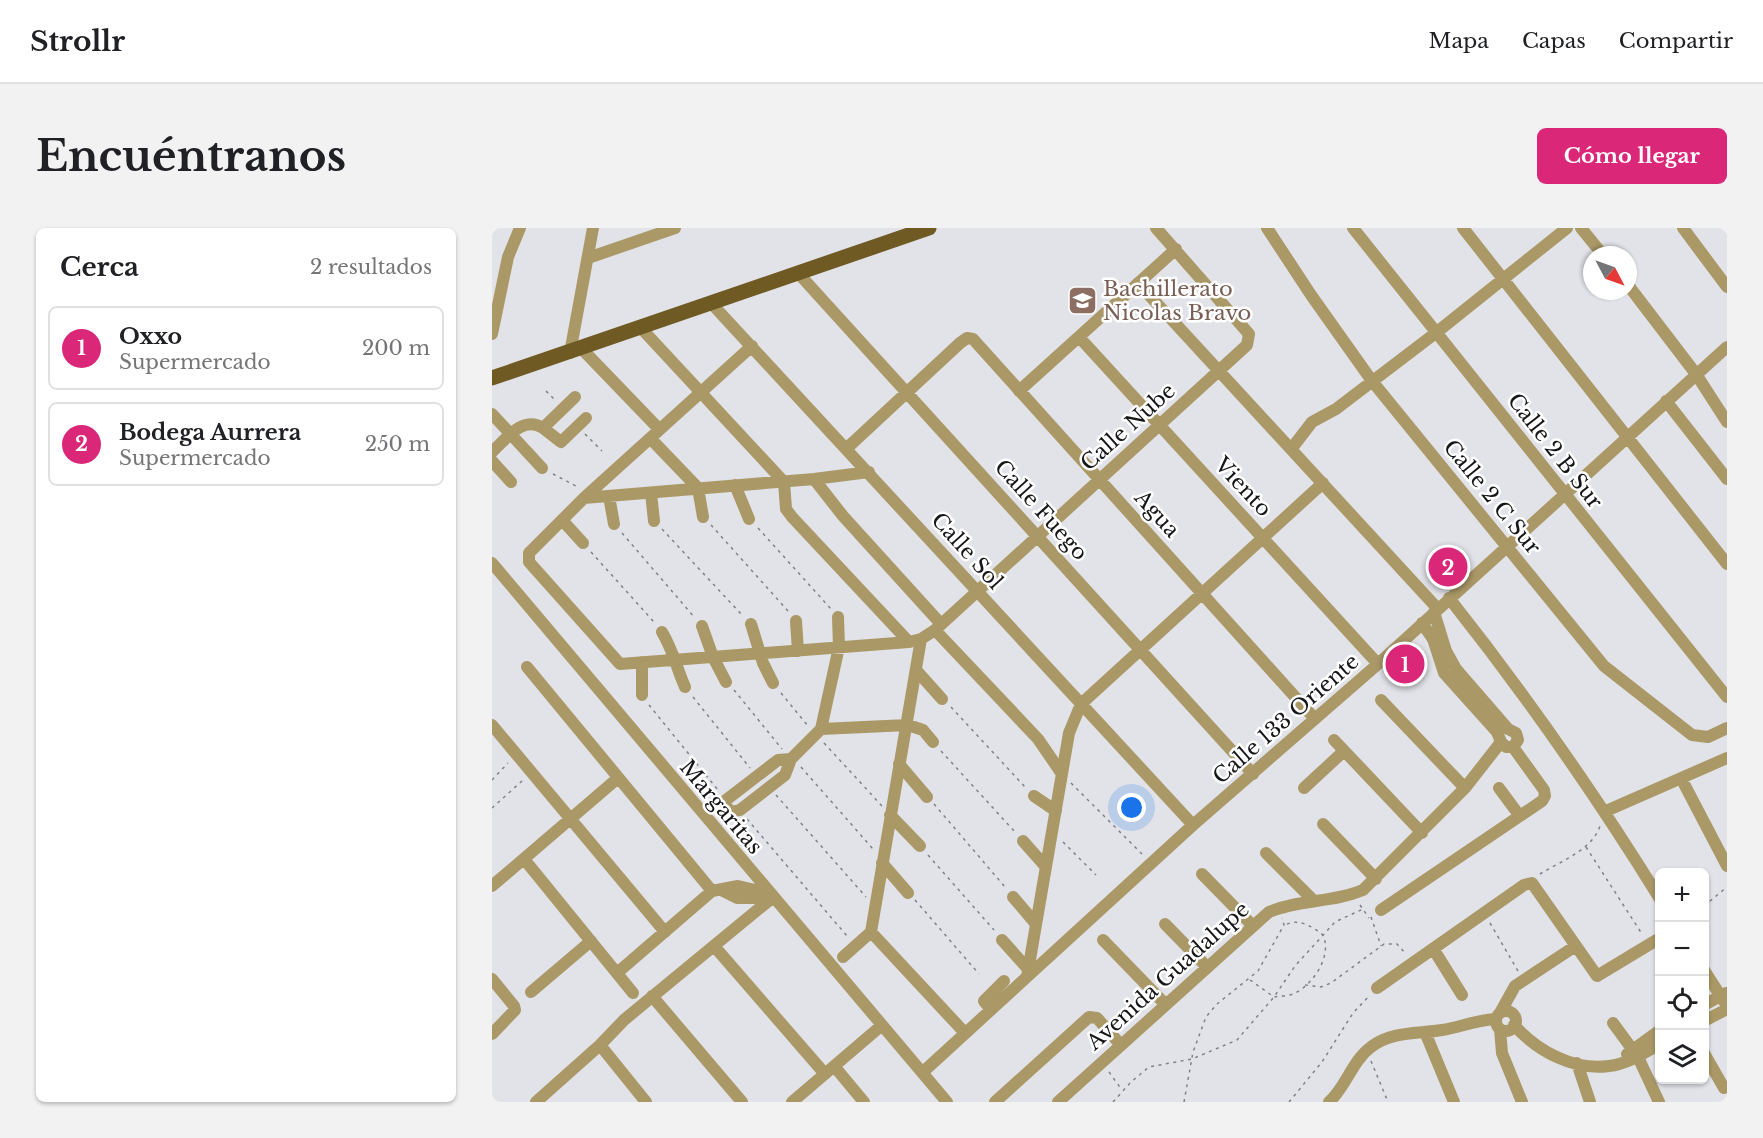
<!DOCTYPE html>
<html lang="es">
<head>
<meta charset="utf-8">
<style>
  :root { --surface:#fff; --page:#f2f2f2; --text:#202124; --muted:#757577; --line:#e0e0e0; --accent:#db2777 }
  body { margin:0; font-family:"Libre Baskerville",serif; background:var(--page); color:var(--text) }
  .controls { position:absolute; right:18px; bottom:18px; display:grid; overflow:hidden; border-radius:9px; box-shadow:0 2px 4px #0004 }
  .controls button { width:54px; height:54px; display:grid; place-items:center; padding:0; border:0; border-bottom:2px solid var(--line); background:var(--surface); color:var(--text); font:30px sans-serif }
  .compass { position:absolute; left:1091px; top:18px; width:54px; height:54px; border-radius:50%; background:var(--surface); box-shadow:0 2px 4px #0004; rotate:131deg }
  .you { position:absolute; left:640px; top:580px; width:21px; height:21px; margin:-15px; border:4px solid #fff; border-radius:50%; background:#1a73e8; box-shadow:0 0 0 9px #1a73e833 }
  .badge { display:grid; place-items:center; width:39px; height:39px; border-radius:50%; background:var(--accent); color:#fff; font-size:20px; font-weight:700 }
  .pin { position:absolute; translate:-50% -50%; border:3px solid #fff; box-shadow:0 2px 6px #0006 }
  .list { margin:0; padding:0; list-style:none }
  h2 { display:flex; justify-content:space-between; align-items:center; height:78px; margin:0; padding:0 24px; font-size:26px }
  h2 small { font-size:20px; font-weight:400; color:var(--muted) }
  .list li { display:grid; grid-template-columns:39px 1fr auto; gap:18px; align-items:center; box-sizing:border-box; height:84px; margin:0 12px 12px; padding:0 12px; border:2px solid var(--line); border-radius:9px }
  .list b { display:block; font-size:22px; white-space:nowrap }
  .list p { margin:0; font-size:20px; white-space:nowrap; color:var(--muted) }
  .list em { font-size:20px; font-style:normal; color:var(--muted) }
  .icon { flex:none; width:33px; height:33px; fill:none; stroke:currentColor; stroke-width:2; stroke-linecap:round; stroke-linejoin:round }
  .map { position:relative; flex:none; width:1235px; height:874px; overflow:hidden; border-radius:9px }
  header { display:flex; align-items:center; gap:36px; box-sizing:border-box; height:84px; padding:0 30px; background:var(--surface); border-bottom:2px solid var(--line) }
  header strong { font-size:28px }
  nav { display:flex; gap:33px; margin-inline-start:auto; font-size:21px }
  .intro { display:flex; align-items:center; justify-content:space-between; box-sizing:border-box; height:144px; padding:0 36px }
  h1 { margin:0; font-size:42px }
  .button { padding:15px 27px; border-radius:9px; background:var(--accent); color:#fff; font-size:21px; font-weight:700 }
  main { display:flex; gap:36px; padding:0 36px }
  aside { flex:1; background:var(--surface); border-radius:9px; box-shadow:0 2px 4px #0004 }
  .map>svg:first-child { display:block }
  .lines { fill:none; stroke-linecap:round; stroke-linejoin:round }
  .path { stroke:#808185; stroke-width:1.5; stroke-dasharray:3 4.5; stroke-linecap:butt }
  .minor { stroke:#aa9867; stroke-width:12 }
  .major { stroke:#6e5a22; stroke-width:15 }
  .labels { text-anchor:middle; stroke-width:5; stroke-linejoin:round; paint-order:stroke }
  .education-label { font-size:21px; fill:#785e54; stroke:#fff; text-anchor:start }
  .street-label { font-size:21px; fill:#151618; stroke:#fff }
</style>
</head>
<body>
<header>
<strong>Strollr</strong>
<nav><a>Mapa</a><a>Capas</a><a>Compartir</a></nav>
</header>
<div class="intro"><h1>Encuéntranos</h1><a class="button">Cómo llegar</a></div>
<main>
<aside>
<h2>Cerca<small>2 resultados</small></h2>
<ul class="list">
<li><span class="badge">1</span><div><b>Oxxo</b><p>Supermercado</p></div><em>200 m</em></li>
<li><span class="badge">2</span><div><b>Bodega Aurrera</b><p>Supermercado</p></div><em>250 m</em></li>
</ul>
</aside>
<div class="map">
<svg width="1235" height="874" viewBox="0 0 1235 874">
  <rect width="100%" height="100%" fill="#e2e3e9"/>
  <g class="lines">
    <!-- path -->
    <path class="path" d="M 54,163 L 62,171
      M 93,206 L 110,223
      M 61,246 L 84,258
      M 219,297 L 296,383
      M 266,300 L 339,381
      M 170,301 L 250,387
      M 130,305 L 203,390
      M 99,324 L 162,394
      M 242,462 L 290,521
      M 289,465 L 316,498
      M 201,469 L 258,540
      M 157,477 L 226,562
      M 459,479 L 533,559
      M 332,515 L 390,578
      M 449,523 L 523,604
      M 309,539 L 381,621
      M 0,552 L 16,535
      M 579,555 L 650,626
      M 284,567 L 374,669
      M 442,576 L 513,659
      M 0,580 L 30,553
      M 255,591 L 355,708
      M 571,614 L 604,647
      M 1094,619 L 1150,706
      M 436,627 L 502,702
      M 1048,646 C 1069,633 1100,622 1108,598
      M 423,672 L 487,746
      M 868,677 L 877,690
      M 1212,678 L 1235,659
      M 879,689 L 889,718
      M 998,695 L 1026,743
      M 758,752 L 782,769 C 789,768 799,768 805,764 C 823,754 840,727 831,707 C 820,698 806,690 793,697
      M 813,757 L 829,759 L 839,755 L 892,716 L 905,716 L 913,725
      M 879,833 L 896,874
      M 617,844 L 630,862
      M 621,874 L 639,854 L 657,839 L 700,831 L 745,812 L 782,769 L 803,738 L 843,694 L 871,681
      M 692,874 L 701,824 L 714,789 L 725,776 L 766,743 L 792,697 L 790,690
      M 797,874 L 830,834 L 861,785 L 878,767"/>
    <!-- minor -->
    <path class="minor" d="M 775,0 L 819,67 L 880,153 L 1112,438 L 1200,507 L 1216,509 L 1235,500
      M 861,0 L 1235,469
      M 971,0 L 1235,336
      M 1089,0 L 1111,27
      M 1191,0 L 1235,59
      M 96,30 L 183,0
      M 307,46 L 761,546
      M 646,55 L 946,381
      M 1136,57 L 1204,146 L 1235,194
      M 220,76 L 701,597
      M 149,100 L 292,254 L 294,281 L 300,289 L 417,414
      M 0,106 L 16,29 L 28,0
      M 587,109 L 886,436
      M 260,118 L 92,270 L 37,325 L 37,334 L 128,436 L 417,414 L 429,411 L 443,402 L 755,117 L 757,106 L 664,0
      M 90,121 L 167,201
      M 78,125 L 101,0
      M 527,163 L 684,21
      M 1174,173 L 1235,251
      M 0,186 L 50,240
      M 51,200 L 69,214 L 94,190
      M 158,210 L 206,260 L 211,289
      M 800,220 L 820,194 L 844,181 L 945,104 L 1075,0
      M 354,221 L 468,115 L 475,110 L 481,111 L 823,491
      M 0,224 C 14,211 31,187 51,200 L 83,169
      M 0,233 L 19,254
      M 322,251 L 351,288 L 449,396
      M 243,257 L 257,291
      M 159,265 L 162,293
      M 117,268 L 122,296
      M 92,270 L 322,251 L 377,244
      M 70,292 L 91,315
      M 0,335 L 455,874
      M 957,370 C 1034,467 1103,566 1168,671
      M 942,384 L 954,423 L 964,441 L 1016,501 L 1024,505 L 1026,512 L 1021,519
      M 304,393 L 306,423
      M 930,395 L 941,411 L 952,445 L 1005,504 L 1009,514
      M 259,396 L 271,435 L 281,455
      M 210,398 L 221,429 L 234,454
      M 443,402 L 546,511 L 570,546
      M 170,404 C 182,424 184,439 193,459
      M 35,439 L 220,663
      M 424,442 L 450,471
      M 150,467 L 150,434
      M 889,472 L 973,560
      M 0,497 L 173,704
      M 329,501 L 416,497 L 431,502 L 441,514
      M 329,501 L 347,419 L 346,389
      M 842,512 L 930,605
      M 299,531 L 286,532 L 234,572 L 233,577 L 239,584 L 248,582 L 293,547 L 299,531 L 329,501
      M 407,536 L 435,569
      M 1189,550 L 1235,638
      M 812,560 L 852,523
      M 1007,560 L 1027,587
      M 542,568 L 564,583
      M 1114,583 L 1235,530
      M 398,587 L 428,618
      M 831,596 L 884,651
      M 531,613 L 554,639
      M 774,625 L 822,673
      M 32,631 L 141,765
      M 390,635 L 416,665
      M 710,646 L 760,697
      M 0,658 L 126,550
      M 231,663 L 245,670 L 276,670
      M 521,669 L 544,696
      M 889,682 L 1050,573 L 1053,568 L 1052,562 L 1021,519 L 1014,519 L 1009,514
      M 673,696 L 715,739
      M 379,704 L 429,411
      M 379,704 L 473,805
      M 510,712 L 536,741
      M 611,712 L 673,776
      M 222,718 L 333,846
      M 942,722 L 970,767
      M 351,729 L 379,704
      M 1212,742 L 1235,778
      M 125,745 L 220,663 L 246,658 L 276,665
      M 535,749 L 577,505 L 589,476 L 831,255
      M 0,751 L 22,778 L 23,782 L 0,806
      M 885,760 L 1032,657 L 1040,655 L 1105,748 L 1168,710
      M 39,764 L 99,713
      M 160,768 L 250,874
      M 1212,777 L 1234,765
      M 499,782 L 492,773 L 512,753
      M1004 793a10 10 0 1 1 20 0a10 10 0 1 1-20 0Z
      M 1008,785 L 1023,758 L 1082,719
      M 1212,793 L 1235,781
      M 1121,795 L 1146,829 L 1167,874
      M 1022,797 C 1045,823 1082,843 1117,838 C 1135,836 1152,825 1168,816
      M 1008,801 L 1010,825 L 1030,874
      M 933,804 L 962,874
      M 108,817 L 154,874
      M 1212,825 L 1232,860
      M 1135,826 L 1168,802
      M 1085,835 L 1098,874
      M 342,838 L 372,874
      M 431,844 L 701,597 L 886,436 L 1235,119
      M 44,874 L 108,817 L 132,792 L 280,670
      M 300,874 L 389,798
      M 503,874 L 597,789 L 605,790 L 628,816
      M 566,874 L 777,684 C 808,671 840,675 871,662 L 973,560 L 1009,514
      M 837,874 C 854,859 860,833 879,819 C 899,803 926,806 950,802 C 968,799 985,792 1004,791"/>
    <!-- major -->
    <path class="major" d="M 0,150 L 437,0"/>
  </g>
  <!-- icons -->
  <defs>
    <symbol id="school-square" viewBox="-11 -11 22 22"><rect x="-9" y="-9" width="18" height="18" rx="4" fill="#8d6e63" stroke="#fff"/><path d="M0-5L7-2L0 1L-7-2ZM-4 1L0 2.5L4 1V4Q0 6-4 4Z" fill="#fff"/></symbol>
  </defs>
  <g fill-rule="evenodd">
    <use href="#school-square" x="574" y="56" width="33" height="33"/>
  </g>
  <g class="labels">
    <!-- education labels -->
    <g class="education-label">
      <text x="611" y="68">Bachillerato<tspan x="611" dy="24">Nicolas Bravo</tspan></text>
    </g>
    <!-- street labels -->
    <g class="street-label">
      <text transform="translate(636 199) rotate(-42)" y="7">Calle Nube</text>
      <text transform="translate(1063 223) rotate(52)" y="7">Calle 2 B Sur</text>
      <text transform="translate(751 259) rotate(47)" y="7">Viento</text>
      <text transform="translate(1000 269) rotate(51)" y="7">Calle 2 C Sur</text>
      <text transform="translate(549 282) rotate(48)" y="7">Calle Fuego</text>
      <text transform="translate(665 286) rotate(48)" y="7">Agua</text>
      <text transform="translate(475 323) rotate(48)" y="7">Calle Sol</text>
      <text transform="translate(794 491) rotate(-41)" y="7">Calle 133 Oriente</text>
      <text transform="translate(229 579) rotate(50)" y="7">Margaritas</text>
      <text transform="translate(676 748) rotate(-42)" y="7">Avenida Guadalupe</text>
    </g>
  </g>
</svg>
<div class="controls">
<button>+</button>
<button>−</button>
<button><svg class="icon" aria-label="locate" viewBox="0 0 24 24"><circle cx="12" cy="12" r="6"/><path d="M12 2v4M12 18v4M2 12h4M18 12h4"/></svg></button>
<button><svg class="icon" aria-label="layers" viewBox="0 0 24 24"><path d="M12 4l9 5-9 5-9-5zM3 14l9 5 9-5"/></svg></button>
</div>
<svg class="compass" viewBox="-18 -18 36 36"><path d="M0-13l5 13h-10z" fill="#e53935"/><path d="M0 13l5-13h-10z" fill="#757577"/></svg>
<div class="you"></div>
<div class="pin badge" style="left:913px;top:436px">1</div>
<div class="pin badge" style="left:956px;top:339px">2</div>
</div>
</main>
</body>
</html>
